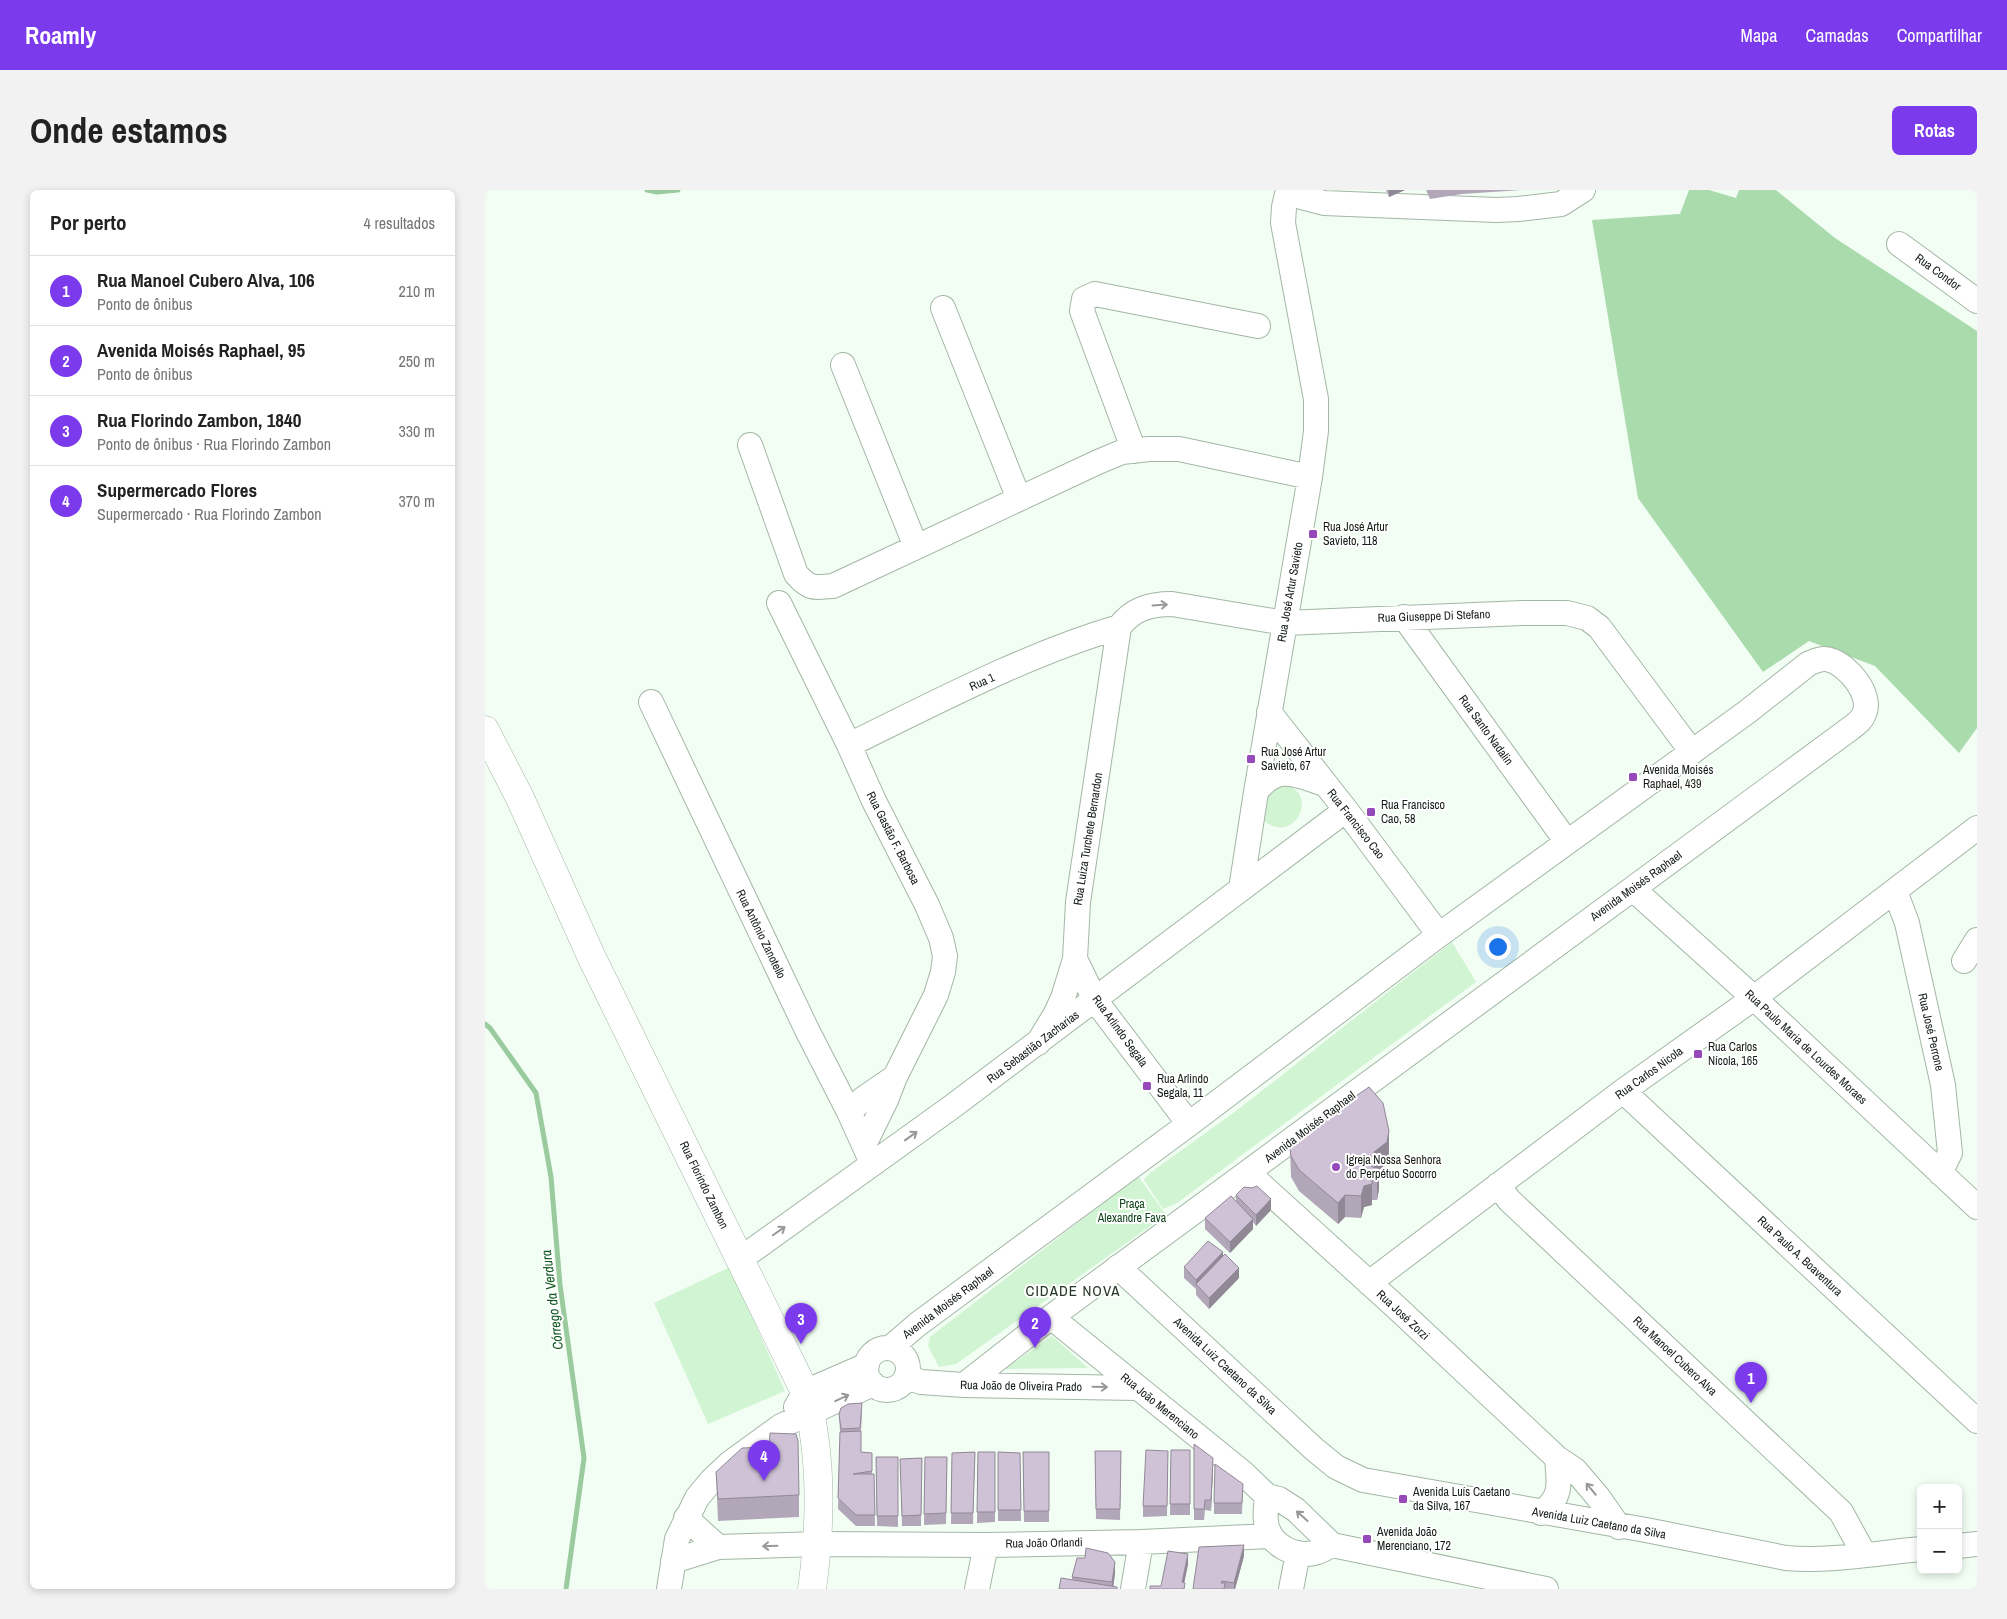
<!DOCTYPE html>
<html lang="pt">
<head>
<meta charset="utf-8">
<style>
  :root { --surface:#fff; --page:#f2f2f2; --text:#222; --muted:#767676; --line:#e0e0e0; --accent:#7c3aed }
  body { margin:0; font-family:"Archivo Narrow",sans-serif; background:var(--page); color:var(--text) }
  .controls { position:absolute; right:15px; bottom:15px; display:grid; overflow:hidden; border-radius:8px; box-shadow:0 2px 8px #0003 }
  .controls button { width:45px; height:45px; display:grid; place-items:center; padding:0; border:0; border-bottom:1px solid var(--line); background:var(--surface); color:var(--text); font:25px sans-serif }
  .you { position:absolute; left:1012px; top:756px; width:18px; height:18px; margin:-12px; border:4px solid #fff; border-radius:50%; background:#1a73e8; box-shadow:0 0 0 8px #1a73e833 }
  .badge { display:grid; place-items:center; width:32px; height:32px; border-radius:50%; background:var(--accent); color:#fff; font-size:16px; font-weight:700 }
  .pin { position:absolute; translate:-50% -41px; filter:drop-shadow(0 1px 2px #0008) }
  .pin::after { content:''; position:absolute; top:26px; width:18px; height:15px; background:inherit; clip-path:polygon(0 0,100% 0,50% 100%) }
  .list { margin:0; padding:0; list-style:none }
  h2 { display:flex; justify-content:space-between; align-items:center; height:65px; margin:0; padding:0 20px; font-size:21px }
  h2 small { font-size:16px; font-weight:400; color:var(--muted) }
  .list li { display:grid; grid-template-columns:32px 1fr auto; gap:15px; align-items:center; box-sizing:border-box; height:70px; padding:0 20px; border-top:1px solid var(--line) }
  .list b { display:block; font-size:19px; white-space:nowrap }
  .list p { margin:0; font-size:16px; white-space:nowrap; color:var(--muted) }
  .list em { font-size:16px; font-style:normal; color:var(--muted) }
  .map { position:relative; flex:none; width:1492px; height:1399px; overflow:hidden; border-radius:8px }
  header { display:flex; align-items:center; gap:30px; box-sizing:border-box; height:70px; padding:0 25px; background:var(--accent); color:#fff }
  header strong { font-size:24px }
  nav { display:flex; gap:28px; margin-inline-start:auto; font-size:18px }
  .intro { display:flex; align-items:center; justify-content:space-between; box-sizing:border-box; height:120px; padding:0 30px }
  h1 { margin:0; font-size:35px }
  .button { padding:12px 22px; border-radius:8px; background:var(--accent); color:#fff; font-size:18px; font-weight:700 }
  main { display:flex; gap:30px; padding:0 30px }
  aside { flex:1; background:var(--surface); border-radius:8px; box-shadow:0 2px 8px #0003 }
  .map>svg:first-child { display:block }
  .green { fill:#d1f4d3 }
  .forest { fill:#a9dbad }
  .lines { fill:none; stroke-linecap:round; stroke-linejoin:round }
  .stream { stroke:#9acb9e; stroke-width:5 }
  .minor-casing { stroke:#a3b6a4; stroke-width:26 }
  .major-casing { stroke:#a3b6a4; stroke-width:29 }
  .minor { stroke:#fff; stroke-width:24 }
  .major { stroke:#fff; stroke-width:28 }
  .wall { fill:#b2a7b9 }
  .shaded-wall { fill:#918896 }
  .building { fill:#cfc2d7; stroke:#918896 }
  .oneway { stroke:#969996 }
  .poi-dot { fill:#9549ba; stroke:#fff; stroke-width:2 }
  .labels { text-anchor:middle; stroke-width:4; stroke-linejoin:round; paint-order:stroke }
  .street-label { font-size:12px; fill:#151c16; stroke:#fff }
  .poi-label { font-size:12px; fill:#151c16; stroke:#fff; text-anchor:start }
  .park-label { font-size:12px; fill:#0e4319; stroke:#fff }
  .water-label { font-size:14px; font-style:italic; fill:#125a22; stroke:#fff }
  .quarter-label { font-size:15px; letter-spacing:1px; fill:#273728; stroke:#fff }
</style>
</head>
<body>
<header>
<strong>Roamly</strong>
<nav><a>Mapa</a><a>Camadas</a><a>Compartilhar</a></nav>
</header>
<div class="intro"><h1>Onde estamos</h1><a class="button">Rotas</a></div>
<main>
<aside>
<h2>Por perto<small>4 resultados</small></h2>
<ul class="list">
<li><span class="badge">1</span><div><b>Rua Manoel Cubero Alva, 106</b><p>Ponto de ônibus</p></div><em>210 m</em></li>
<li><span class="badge">2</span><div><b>Avenida Moisés Raphael, 95</b><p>Ponto de ônibus</p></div><em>250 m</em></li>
<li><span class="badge">3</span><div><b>Rua Florindo Zambon, 1840</b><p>Ponto de ônibus · Rua Florindo Zambon</p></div><em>330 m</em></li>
<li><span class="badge">4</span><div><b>Supermercado Flores</b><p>Supermercado · Rua Florindo Zambon</p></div><em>370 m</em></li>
</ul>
</aside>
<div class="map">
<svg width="1492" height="1399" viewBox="0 0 1492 1399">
  <rect width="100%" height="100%" fill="#f2fef3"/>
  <!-- green -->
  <path class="green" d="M 790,594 C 795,595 802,594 806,597 C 832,610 807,655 778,630 L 774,608 Z
    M 967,752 L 991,792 L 692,1013 L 678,1019 L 659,990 L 665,983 L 751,921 Z
    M 653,986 L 681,1025 L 471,1174 L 454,1177 L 443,1156 L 445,1147 Z
    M 245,1077 L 300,1201 L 223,1234 L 169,1113 Z
    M 567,1146 L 603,1178 L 520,1179 Z"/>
  <!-- forest -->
  <path class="forest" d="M 1204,0 L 1224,0 L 1251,8 L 1254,0 L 1291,0 L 1350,48 L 1492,141 L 1492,538 L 1474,563 L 1390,476 L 1324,451 L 1278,482 L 1153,308 L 1107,30 L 1195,24 Z"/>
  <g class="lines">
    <!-- stream -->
    <path class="stream" d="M 162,0 L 172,2 L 193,0
      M 0,834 L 5,838 L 51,903 L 66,987 L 75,1095 L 99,1268 L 81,1399"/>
    <defs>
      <path id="minor" d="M 805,0 L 816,7 L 839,13 L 1011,20 L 1033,19 L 1076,14 L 1098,0
        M 1414,54 L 1492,111
        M 458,118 L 534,309
        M 358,175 L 431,357
        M 265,255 L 311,384 C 324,399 329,398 348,396 L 613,272 L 637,262 L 664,259 L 694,259 L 825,287
        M 649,261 L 597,121 L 599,109 L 610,104 L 773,136
        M 294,413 L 364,555 L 389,611 L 442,715 L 456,748 L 460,766 L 458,782 L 451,805 L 410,887 L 401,910 L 379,955
        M 919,427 L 1082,652
        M 166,512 L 322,840 L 364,922 L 383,964
        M 364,555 C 450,513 542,464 634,437
        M 771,602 C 792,573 811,585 840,594
        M 756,699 L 771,602 L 825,287 L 831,241 L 831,209 L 798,33 L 799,17 L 803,0
        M 1148,699 L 1269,808 L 1492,1017
        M 1410,701 L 1422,733 L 1458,895 L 1465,963 L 1455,983
        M 590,769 L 610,810 L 704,934
        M 1479,771 L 1492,750
        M 553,853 L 570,825 L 578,808 L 590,769 L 593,712 L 634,437 C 648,419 664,414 687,414 L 800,433 L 1037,423 L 1082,423 L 1102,428 L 1114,437 L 1207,562
        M 1138,901 L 1492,1231
        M 364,922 L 378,909 L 410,887
        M 763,983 L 911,1117 L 1072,1268 L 1090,1280 L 1113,1307 L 1134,1337
        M 1013,995 L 1024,1010 L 1356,1322 L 1379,1364
        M 254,1070 L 468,916 L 861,620
        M 633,1077 L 829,1259 L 851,1277 L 878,1290 L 1161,1340 L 1301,1368 C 1346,1372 1391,1363 1436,1359
        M 884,1093 L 1138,901 L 1269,808 L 1492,638
        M 566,1127 L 757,1282 L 782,1306 L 794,1309 L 811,1320 L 847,1355 L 1061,1399
        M 405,1158 L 433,1134 L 704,934 L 954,745 L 861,620 L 784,522
        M381 1179a21 21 0 1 1 42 0a21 21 0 1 1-42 0Z
        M 421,1187 L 436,1192 L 479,1195 L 652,1198
        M 479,1195 L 566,1127 L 1366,538 C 1371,534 1377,530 1379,524 C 1388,505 1363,475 1345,470 C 1337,467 1330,471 1323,474 L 1262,522 L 954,745
        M 311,1217 L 320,1202 L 382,1175
        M 782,1306 C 781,1316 779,1327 782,1337 C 787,1356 810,1367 829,1363 C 835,1362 841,1358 847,1355
        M 1056,1323 C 1078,1307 1074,1293 1072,1268
        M 201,1328 L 233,1357
        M 1473,1356 L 1492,1354
        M 188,1371 L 233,1357 L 333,1354 L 501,1355 L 656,1352 L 785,1346
        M 184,1399 L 192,1349 L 212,1308 L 226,1291 L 245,1273 L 296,1236 L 388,1194
        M 492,1399 L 501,1355
        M 648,1399 L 656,1352
        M 806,1399 L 813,1363"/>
      <path id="major" d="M 0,540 L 35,608 L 107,768 L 320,1202 C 338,1266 336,1334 327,1399"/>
    </defs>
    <!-- minor casing -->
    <use href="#minor" class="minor-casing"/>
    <!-- major casing -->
    <use href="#major" class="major-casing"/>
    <!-- minor -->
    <use href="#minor" class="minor"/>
    <!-- major -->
    <use href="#major" class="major"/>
  </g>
  <!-- wall -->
  <path class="wall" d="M 901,0 L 920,0 L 904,7 Z
    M 941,0 L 1037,0 L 977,4 L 945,9 Z
    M 805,959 L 904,962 L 902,973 L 894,980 L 894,999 L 892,1010 L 887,1010 L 887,1015 L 879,1017 L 876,1028 L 860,1027 L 853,1034 L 814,1001 L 806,987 Z
    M 751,1005 L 786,1020 L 771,1036 L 768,1032 L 768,1039 L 745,1063 L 720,1039 L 720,1028 L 751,1011 Z
    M 738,1066 L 754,1088 L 724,1119 L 711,1105 L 711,1099 L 699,1088 L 699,1077 Z
    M 377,1223 L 376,1241 L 376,1262 L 387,1263 L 387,1284 L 389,1284 L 390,1336 L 371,1336 L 353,1319 L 355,1242 L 354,1224 Z
    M 709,1254 L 728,1279 L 726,1321 L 720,1320 L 719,1330 L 709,1330 Z
    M 686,1260 L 705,1260 L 705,1325 L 685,1325 Z
    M 610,1261 L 636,1261 L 635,1330 L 611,1329 Z
    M 683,1261 L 682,1326 L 658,1327 L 658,1316 Z
    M 490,1262 L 488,1334 L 466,1334 L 467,1263 Z
    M 493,1262 L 510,1262 L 510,1332 L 492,1333 Z
    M 513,1262 L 535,1263 L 536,1331 L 513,1331 Z
    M 538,1262 L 564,1262 L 564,1332 L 539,1332 Z
    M 391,1267 L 413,1267 L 413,1337 L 392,1336 Z
    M 440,1267 L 462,1267 L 461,1334 L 439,1335 Z
    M 437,1268 L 436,1336 L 417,1336 L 415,1269 Z
    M 231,1282 L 314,1305 L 314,1327 L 233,1331 Z
    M 758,1294 L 757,1324 L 729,1324 L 729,1313 Z
    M 759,1366 L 750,1399 L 708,1399 Z
    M 630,1383 L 628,1397 L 632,1399 L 587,1390 L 587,1387 Z"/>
  <!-- shaded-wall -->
  <path class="shaded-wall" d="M 904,0 L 920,0 L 904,7 Z
    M 904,941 L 904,962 L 902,973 L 894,980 L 894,999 L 892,1010 L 892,989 L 889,988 L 889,962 Z
    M 887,989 L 887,1015 L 879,1017 L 876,1028 L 876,1006 L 879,996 Z
    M 860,1005 L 860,1027 L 853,1034 L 853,1013 Z
    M 786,1009 L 786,1020 L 771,1036 L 771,1025 Z
    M 768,1029 L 768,1039 L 745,1063 L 745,1052 Z
    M 738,1062 L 738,1073 L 711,1095 L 711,1090 Z
    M 754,1078 L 754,1088 L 724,1119 L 724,1108 Z
    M 728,1268 L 728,1279 L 726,1321 L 726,1310 Z
    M 759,1355 L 759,1366 L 750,1399 L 749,1399 L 749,1393 Z
    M 703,1364 L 703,1375 L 698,1399 L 697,1392 Z
    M 630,1372 L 630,1383 L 628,1399 L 627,1399 L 627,1392 Z"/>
  <!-- building -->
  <path class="building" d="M 884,897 L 898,913 L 904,941 L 902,952 L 889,962 L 889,967 L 885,967 L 887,977 L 894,978 L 892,989 L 887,989 L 887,994 L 879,996 L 876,1006 L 860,1005 L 853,1013 L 814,980 L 806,966 L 805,959 L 811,948 L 820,941 Z
    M 772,996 L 786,1009 L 771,1025 L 751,1005 L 759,997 L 767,998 Z
    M 746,1006 L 768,1029 L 745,1052 L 720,1028 Z
    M 723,1051 L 738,1062 L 711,1090 L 699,1077 Z
    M 740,1064 L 754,1078 L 724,1108 L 711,1094 Z
    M 377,1213 L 375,1238 L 356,1239 L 354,1224 L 356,1218 L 363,1214 Z
    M 376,1241 L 376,1262 L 387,1263 L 387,1281 L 368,1284 L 389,1284 L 390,1325 L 371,1325 L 353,1308 L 355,1242 Z
    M 285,1243 L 311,1244 L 313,1251 L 314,1305 L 233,1309 L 231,1282 L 257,1258 L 284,1257 Z
    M 709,1254 L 728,1268 L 726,1310 L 720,1310 L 719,1319 L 709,1319 Z
    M 661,1260 L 683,1261 L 682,1316 L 658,1316 Z
    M 686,1260 L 705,1260 L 705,1314 L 685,1314 Z
    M 610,1261 L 636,1261 L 635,1319 L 611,1319 Z
    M 490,1262 L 488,1323 L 466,1323 L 467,1263 Z
    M 493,1262 L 510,1262 L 510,1322 L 492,1322 Z
    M 513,1262 L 535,1263 L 536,1320 L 513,1320 Z
    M 538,1262 L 564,1262 L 564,1321 L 539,1321 Z
    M 391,1267 L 413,1267 L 413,1326 L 392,1326 Z
    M 440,1267 L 462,1267 L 461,1323 L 439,1324 Z
    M 437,1268 L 436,1325 L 417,1326 L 415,1269 Z
    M 730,1274 L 758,1294 L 757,1313 L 729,1313 Z
    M 759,1355 L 749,1393 L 737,1391 L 736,1393 L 740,1393 L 739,1399 L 708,1399 L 714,1357 Z
    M 601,1358 L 623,1363 L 630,1372 L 627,1392 L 587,1387 L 592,1368 L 600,1368 Z
    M 683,1361 L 703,1364 L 697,1392 L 700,1393 L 699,1399 L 665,1399 L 665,1396 L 676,1396 Z
    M 576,1388 L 632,1397 L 632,1399 L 574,1399 Z"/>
  <!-- one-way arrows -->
  <defs><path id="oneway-shaft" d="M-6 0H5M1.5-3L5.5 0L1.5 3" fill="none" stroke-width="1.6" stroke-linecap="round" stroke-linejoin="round" transform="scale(1.25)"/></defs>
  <g class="oneway">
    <use href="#oneway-shaft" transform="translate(675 415) rotate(-4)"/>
    <use href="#oneway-shaft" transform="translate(426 946) rotate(-36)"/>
    <use href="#oneway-shaft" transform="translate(294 1041) rotate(-35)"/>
    <use href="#oneway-shaft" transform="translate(615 1197) rotate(1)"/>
    <use href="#oneway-shaft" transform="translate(357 1208) rotate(-25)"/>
    <use href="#oneway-shaft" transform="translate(1106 1299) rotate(-130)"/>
    <use href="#oneway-shaft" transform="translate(817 1326) rotate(-138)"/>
    <use href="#oneway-shaft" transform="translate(285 1356) rotate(178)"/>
  </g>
  <!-- markers -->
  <g class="poi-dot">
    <rect x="823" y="339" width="10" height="10" rx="2.5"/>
    <rect x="761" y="564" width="10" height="10" rx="2.5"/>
    <rect x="1143" y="582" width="10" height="10" rx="2.5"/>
    <rect x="881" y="617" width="10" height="10" rx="2.5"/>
    <rect x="1208" y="859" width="10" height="10" rx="2.5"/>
    <rect x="657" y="891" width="10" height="10" rx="2.5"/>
    <circle cx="851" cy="977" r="5"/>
    <rect x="913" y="1304" width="10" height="10" rx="2.5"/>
    <rect x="877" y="1344" width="10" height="10" rx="2.5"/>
  </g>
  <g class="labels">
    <!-- street labels -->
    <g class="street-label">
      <text transform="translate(1453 82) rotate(36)" y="4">Rua Condor</text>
      <text transform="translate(805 402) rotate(-80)" y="4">Rua José Artur Savieto</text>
      <text transform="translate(949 426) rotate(-2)" y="4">Rua Giuseppe Di Stefano</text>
      <text transform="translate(497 492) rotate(-24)" y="4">Rua 1</text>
      <text transform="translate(1001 540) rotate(54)" y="4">Rua Santo Nadalin</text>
      <text transform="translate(871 634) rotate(52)" y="4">Rua Francisco Cao</text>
      <text transform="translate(408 648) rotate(63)" y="4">Rua Gastão F. Barbosa</text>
      <text transform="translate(603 649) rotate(-81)" y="4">Rua Luiza Turchete Bernardon</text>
      <text transform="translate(1151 696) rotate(-36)" y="4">Avenida Moisés Raphael</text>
      <text transform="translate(276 744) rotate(64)" y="4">Rua Antônio Zanotello</text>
      <text transform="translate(635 841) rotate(54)" y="4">Rua Arlindo Segala</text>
      <text transform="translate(1446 842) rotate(77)" y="4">Rua José Perrone</text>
      <text transform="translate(548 857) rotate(-37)" y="4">Rua Sebastião Zacharias</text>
      <text transform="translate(1321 857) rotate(43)" y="4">Rua Paulo Maria de Lourdes Moraes</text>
      <text transform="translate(1164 883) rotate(-36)" y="4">Rua Carlos Nicola</text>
      <text transform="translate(825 937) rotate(-37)" y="4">Avenida Moisés Raphael</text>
      <text transform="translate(219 995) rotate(64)" y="4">Rua Florindo Zambon</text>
      <text transform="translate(1315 1066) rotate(43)" y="4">Rua Paulo A. Boaventura</text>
      <text transform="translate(463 1113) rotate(-37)" y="4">Avenida Moisés Raphael</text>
      <text transform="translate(918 1125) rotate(43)" y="4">Rua José Zorzi</text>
      <text transform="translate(1190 1166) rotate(43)" y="4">Rua Manoel Cubero Alva</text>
      <text transform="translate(740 1176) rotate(43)" y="4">Avenida Luiz Caetano da Silva</text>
      <text transform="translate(536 1196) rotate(1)" y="4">Rua João de Oliveira Prado</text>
      <text transform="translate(675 1216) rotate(39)" y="4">Rua João Merenciano</text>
      <text transform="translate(1114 1333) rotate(10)" y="4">Avenida Luiz Caetano da Silva</text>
      <text transform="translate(559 1353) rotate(-1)" y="4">Rua João Orlandi</text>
    </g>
    <!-- poi labels -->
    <g class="poi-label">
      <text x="838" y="341">Rua José Artur<tspan x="838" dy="14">Savieto, 118</tspan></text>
      <text x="776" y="566">Rua José Artur<tspan x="776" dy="14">Savieto, 67</tspan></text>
      <text x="1158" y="584">Avenida Moisés<tspan x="1158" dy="14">Raphael, 439</tspan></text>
      <text x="896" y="619">Rua Francisco<tspan x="896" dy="14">Cao, 58</tspan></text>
      <text x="1223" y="861">Rua Carlos<tspan x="1223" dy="14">Nícola, 165</tspan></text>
      <text x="672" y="893">Rua Arlindo<tspan x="672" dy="14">Segala, 11</tspan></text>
      <text x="861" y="974">Igreja Nossa Senhora<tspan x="861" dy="14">do Perpétuo Socorro</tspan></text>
      <text x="928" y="1306">Avenida Luís Caetano<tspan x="928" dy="14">da Silva, 167</tspan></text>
      <text x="892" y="1346">Avenida João<tspan x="892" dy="14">Merenciano, 172</tspan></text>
    </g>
    <!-- park labels -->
    <g class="park-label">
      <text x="647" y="1018">Praça<tspan x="647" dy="14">Alexandre Fava</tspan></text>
    </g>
    <!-- water labels -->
    <g class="water-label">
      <text transform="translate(67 1110) rotate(-97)" y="5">Córrego da Verdura</text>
    </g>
    <!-- quarter labels -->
    <g class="quarter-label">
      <text x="588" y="1106">CIDADE NOVA</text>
    </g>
  </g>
</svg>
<div class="controls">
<button>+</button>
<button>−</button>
</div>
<div class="you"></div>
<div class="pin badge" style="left:1266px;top:1213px">1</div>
<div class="pin badge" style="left:550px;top:1158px">2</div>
<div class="pin badge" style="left:316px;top:1154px">3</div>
<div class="pin badge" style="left:279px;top:1291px">4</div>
</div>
</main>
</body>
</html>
